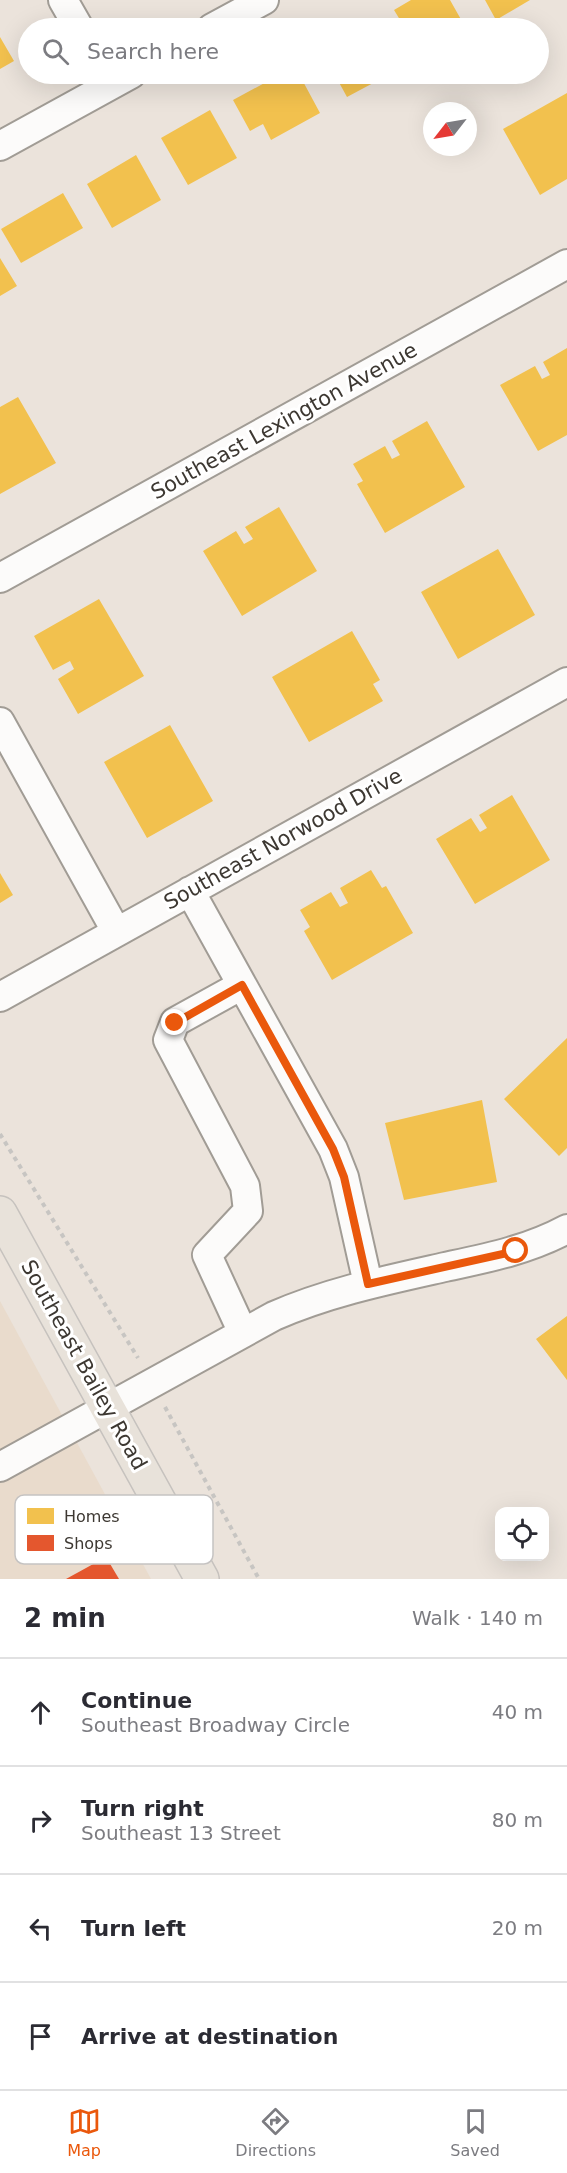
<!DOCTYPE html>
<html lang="en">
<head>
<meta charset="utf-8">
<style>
  :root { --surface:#fff; --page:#f2f2f3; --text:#2b2b33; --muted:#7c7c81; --line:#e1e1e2; --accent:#ea580c }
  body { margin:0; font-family:"DejaVu Sans",sans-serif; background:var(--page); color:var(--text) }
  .controls { position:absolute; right:18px; bottom:18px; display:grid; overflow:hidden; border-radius:12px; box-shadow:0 6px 24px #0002 }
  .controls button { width:54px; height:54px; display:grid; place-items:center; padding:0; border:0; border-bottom:2px solid var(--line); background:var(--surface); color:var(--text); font:30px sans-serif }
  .compass { position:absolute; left:423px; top:102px; width:54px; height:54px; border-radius:50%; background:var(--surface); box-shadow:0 6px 24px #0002; rotate:239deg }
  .stop { position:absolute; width:18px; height:18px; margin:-14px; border:4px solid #ea580c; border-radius:50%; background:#fff }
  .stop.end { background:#ea580c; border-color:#fff; box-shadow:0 2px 6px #0008 }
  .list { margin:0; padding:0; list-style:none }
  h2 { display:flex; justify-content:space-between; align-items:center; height:78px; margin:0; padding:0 24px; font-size:26px }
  h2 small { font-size:20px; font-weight:400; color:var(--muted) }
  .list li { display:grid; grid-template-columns:39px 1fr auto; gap:18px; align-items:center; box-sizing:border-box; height:108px; padding:0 24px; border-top:2px solid var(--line) }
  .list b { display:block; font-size:22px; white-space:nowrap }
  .list p { margin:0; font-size:20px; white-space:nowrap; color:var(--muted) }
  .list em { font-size:20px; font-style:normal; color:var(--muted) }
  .icon { flex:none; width:33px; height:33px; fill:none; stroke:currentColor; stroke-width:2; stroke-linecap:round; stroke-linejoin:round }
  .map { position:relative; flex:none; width:567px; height:1579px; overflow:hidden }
  .search { position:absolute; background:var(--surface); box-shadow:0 6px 24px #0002; left:18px; right:18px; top:18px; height:66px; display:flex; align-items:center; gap:15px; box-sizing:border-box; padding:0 21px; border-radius:33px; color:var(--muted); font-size:22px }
  .sheet { height:510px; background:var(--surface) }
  nav { display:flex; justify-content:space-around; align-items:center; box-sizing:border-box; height:84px; border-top:2px solid var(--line); background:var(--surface); font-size:16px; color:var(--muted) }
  nav a { display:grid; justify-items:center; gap:3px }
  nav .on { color:var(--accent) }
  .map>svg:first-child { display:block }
  .built { fill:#e9dbcc }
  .homes { fill:#f2c14e }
  .shops { fill:#e4572e }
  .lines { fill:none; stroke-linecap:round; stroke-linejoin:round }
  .minor-casing { stroke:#a19c95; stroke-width:32 }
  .major-casing { stroke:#c6c2be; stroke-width:36 }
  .path { stroke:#c7c5c2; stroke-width:4; stroke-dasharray:4.5 4.5; stroke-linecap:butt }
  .minor { stroke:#fcfbfa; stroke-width:28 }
  .major { stroke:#e8e2da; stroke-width:33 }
  .route { stroke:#ea580c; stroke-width:8 }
  .labels { text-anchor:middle; stroke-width:6; stroke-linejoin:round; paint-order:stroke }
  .street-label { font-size:21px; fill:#3d3832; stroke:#fff }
  .key { fill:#fff; stroke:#c5c3c2; stroke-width:1.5 }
  .key-label { font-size:16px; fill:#3d3832 }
</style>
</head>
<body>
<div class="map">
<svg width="567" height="1579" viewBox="0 0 567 1579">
  <rect width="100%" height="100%" fill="#ebe3db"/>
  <!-- built -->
  <path class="built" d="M 0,1301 L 151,1579 L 0,1579 Z"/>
  <!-- homes -->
  <path class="homes" d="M 411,0 L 450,0 L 463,23 L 452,28 L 405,28 L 394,10 Z
    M 485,0 L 530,0 L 496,20 Z
    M 0,37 L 14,61 L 0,69 Z
    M 281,74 L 299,74 L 320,113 L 271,140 L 263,124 L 250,131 L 233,100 Z
    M 319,74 L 390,74 L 347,97 L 336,77 L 324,84 Z
    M 567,93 L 567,179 L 540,195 L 503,129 Z
    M 210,110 L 237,158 L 188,185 L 161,138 Z
    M 136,155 L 161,200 L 112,228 L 87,184 Z
    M 63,193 L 83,228 L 21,263 L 1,229 Z
    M 0,258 L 17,286 L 0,296 Z
    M 567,348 L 567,435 L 538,451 L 500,385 L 535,366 L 542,379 L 550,375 L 543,362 Z
    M 18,397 L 56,463 L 0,494 L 0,407 Z
    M 427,421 L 465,487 L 385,533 L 357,484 L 363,481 L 353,464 L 385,446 L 392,459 L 400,455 L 392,441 Z
    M 279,507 L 317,571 L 242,616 L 203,551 L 236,531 L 244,544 L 253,539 L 245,527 Z
    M 498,549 L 535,615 L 458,659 L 421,592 Z
    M 99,599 L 144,676 L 78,714 L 58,679 L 74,669 L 70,661 L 53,670 L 34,636 Z
    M 352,631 L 380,680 L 373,684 L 383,701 L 309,742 L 272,677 Z
    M 170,725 L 213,801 L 147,838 L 104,762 Z
    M 512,795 L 550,860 L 475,904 L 436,839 L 471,818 L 480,832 L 487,828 L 479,815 Z
    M 371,870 L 382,888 L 386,886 L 413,933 L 332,980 L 304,931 L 310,927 L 300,910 L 331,892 L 340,907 L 348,903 L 340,888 Z
    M 0,873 L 13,895 L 0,903 Z
    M 567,1038 L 567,1148 L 559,1156 L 504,1099 Z
    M 482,1100 L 497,1182 L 404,1200 L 385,1123 Z
    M 567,1316 L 567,1380 L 536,1339 Z"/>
  <!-- shops -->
  <path class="shops" d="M 106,1557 L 119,1579 L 66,1579 Z"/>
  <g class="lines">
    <defs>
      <path id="minor" d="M 63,0 L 79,28
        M 212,28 L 264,0
        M 0,146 L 131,74
        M 0,578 L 567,264
        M 0,722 L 116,931
        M 190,891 L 333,1149 L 344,1177 L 368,1284
        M 242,985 L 175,1022 L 168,1040 L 245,1186 L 248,1211 L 207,1255 L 243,1333
        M 0,997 L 567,682
        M 0,1467 L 274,1316 C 329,1292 387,1280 445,1267 C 487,1258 528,1250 567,1229"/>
      <path id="major" d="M 0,1213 L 202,1579"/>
    </defs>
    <!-- minor casing -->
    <use href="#minor" class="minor-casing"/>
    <!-- major casing -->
    <use href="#major" class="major-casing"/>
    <!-- path -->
    <path class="path" d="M 0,1134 L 138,1358
      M 165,1407 L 259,1579"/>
    <!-- minor -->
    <use href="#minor" class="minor"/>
    <!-- major -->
    <use href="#major" class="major"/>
  </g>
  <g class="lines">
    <!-- route -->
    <path class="route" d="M 175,1023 L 242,985 L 333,1149 L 344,1177 L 368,1284 L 516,1251"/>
  </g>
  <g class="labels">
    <!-- street labels -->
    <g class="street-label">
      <text transform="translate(284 421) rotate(-29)" y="7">Southeast Lexington Avenue</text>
      <text transform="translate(283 839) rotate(-29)" y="7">Southeast Norwood Drive</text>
      <text transform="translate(84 1365) rotate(61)" y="7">Southeast Bailey Road</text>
    </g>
  </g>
  <!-- legend -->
  <rect x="15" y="1495" width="198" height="69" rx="9" class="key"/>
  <rect x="27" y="1508" width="27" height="16" fill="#f2c14e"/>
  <rect x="27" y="1535" width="27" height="16" fill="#e4572e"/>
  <g class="key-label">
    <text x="64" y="1522">Homes</text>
    <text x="64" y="1549">Shops</text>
  </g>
</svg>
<div class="controls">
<button><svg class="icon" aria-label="locate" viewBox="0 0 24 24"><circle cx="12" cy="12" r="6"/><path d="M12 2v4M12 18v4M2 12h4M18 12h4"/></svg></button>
</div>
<svg class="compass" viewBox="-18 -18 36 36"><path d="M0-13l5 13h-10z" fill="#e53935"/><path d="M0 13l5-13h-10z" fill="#7c7c81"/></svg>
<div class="stop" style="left:516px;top:1251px"></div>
<div class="stop end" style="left:175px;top:1023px"></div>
<div class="search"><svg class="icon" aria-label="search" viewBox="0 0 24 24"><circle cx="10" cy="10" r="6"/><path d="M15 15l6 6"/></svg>Search here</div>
</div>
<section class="sheet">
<h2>2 min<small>Walk · 140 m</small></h2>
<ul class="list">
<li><svg class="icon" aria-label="ahead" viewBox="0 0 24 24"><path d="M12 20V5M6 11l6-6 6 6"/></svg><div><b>Continue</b><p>Southeast Broadway Circle</p></div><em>40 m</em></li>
<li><svg class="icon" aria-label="right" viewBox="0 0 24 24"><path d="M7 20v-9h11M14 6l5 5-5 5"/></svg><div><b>Turn right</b><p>Southeast 13 Street</p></div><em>80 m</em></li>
<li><svg class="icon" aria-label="left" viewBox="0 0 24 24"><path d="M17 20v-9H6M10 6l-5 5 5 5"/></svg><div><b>Turn left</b></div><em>20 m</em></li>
<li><svg class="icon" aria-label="arrive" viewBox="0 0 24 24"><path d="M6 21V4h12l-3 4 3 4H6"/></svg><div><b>Arrive at destination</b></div></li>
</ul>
</section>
<nav>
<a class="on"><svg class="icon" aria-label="map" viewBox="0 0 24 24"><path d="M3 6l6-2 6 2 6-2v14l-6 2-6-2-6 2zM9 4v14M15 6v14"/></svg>Map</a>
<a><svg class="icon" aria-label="directions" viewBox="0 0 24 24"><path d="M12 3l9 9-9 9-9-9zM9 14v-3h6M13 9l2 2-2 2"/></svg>Directions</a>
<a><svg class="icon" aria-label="saved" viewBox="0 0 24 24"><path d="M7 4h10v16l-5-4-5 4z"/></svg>Saved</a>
</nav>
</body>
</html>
